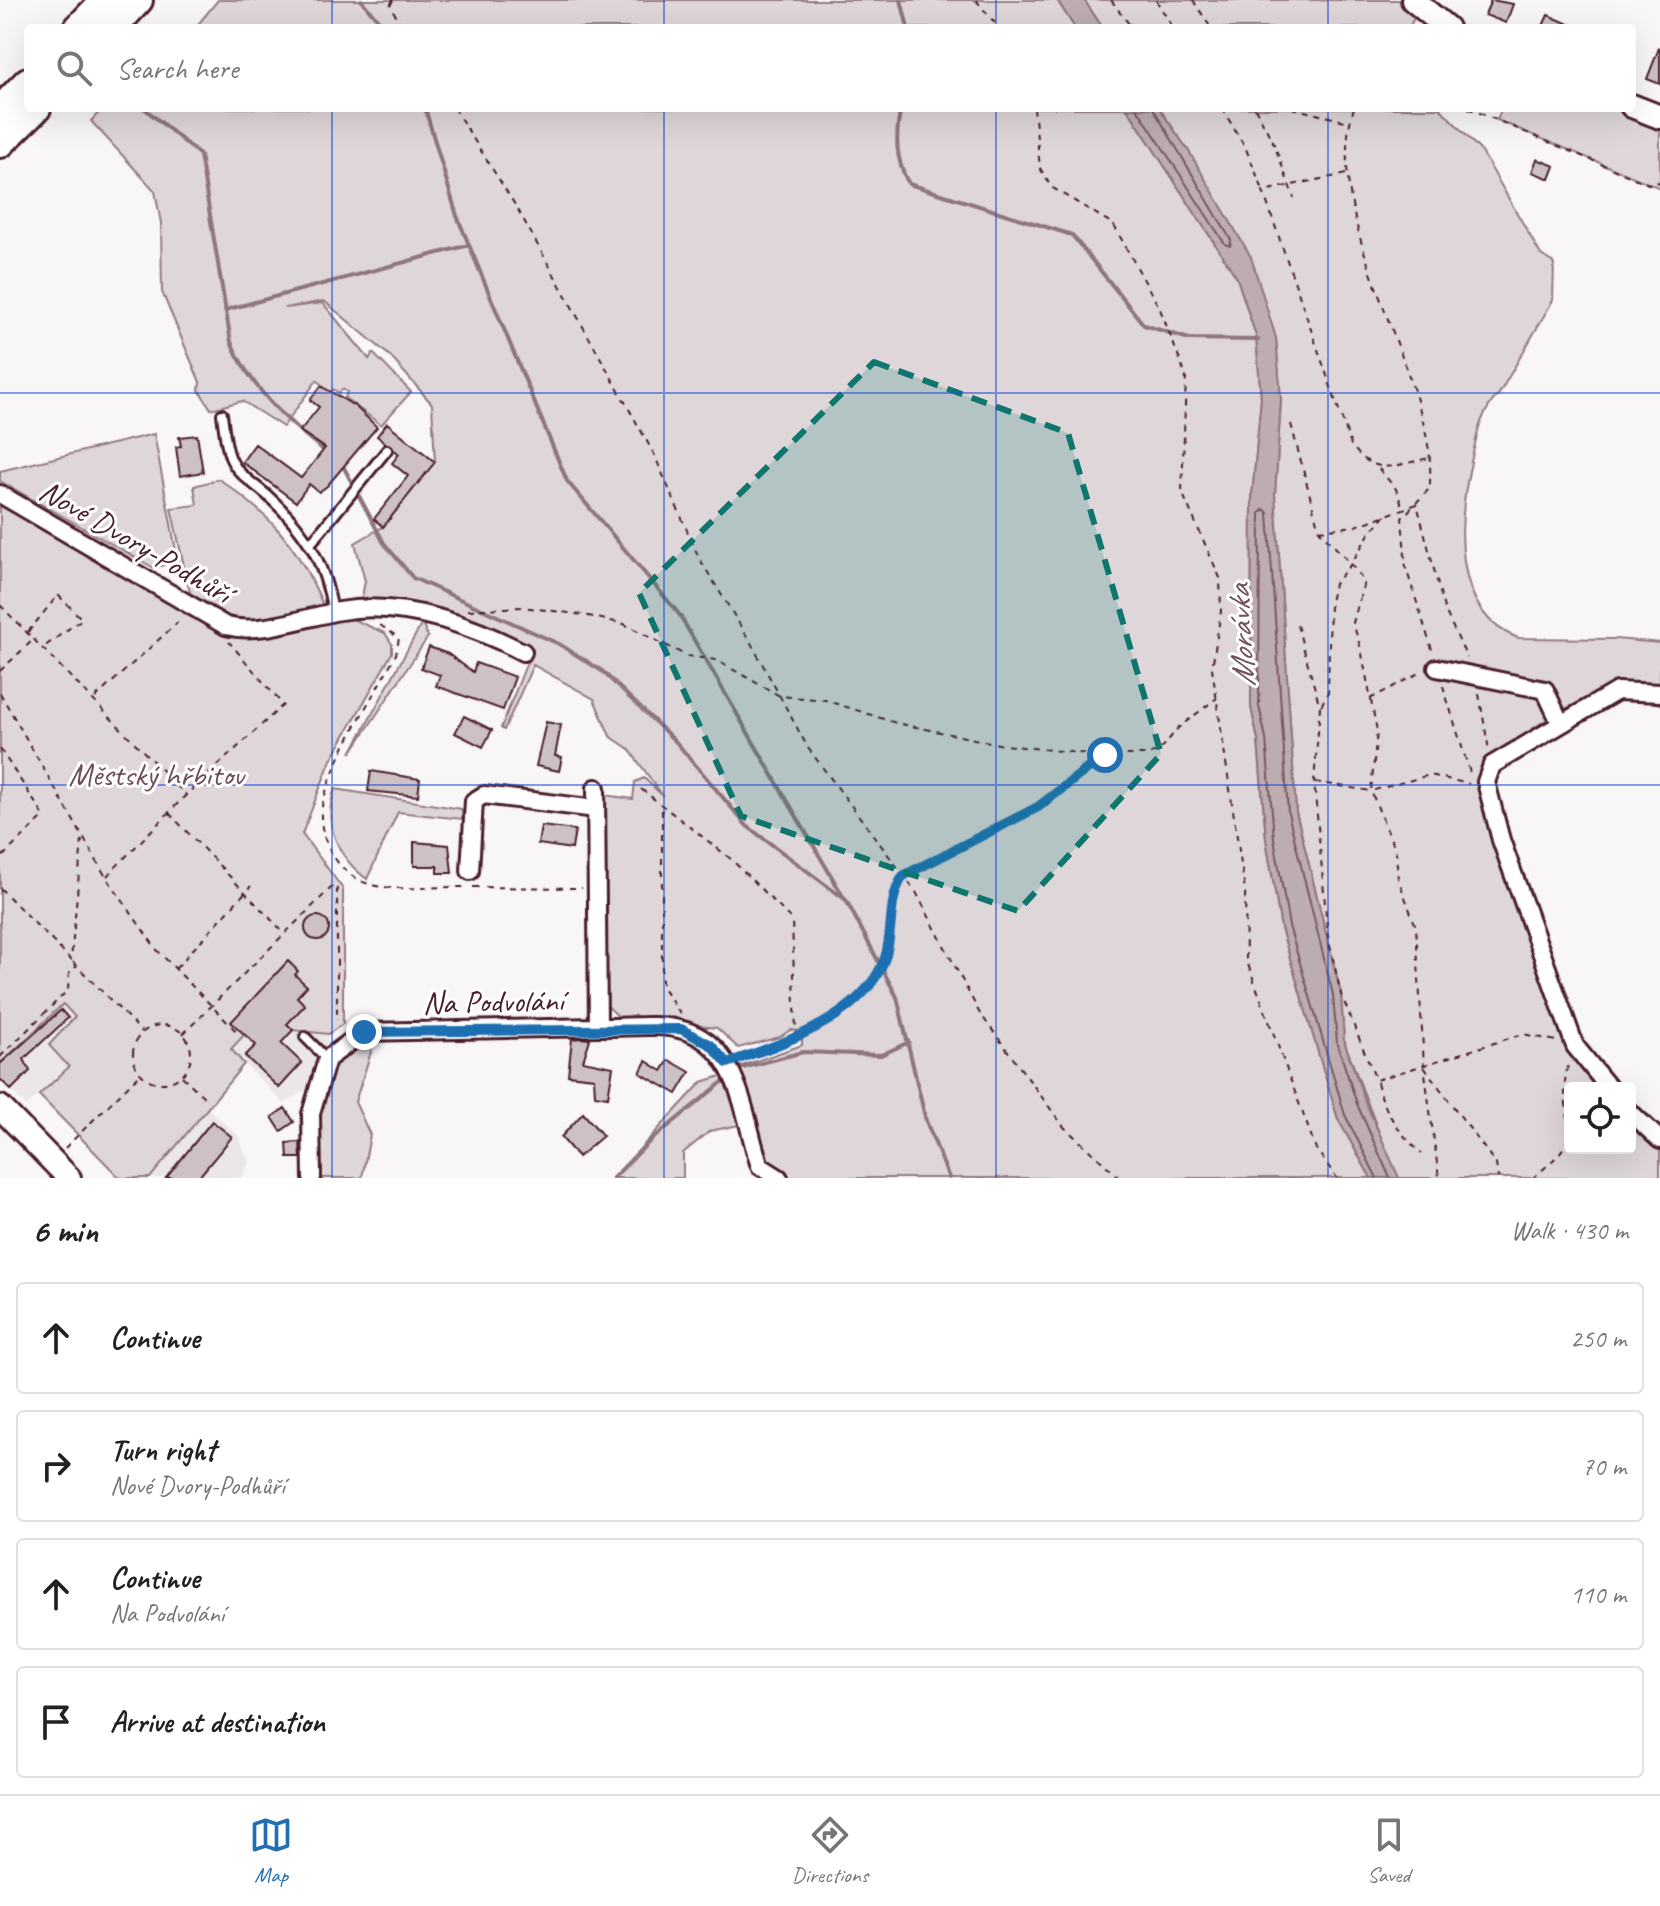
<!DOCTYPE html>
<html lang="en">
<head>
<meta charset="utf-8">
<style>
  :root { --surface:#fff; --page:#f6f6f6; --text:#222; --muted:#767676; --line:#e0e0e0; --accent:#1f6fb2 }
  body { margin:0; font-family:Caveat,sans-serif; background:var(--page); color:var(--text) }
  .controls { position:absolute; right:24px; bottom:24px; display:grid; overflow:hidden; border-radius:8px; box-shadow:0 8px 32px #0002 }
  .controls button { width:72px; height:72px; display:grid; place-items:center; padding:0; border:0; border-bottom:2px solid var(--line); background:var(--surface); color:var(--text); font:40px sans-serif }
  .stop { position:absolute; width:24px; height:24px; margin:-18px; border:6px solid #1f6fb2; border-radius:50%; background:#fff }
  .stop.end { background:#1f6fb2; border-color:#fff; box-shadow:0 2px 8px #0008 }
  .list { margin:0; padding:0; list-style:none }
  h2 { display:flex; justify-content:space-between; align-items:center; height:104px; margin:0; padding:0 32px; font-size:34px }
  h2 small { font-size:26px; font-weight:400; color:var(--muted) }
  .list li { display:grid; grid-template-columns:52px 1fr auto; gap:24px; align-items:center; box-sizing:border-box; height:112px; margin:0 16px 16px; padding:0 16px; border:2px solid var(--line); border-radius:8px }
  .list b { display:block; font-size:30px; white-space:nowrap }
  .list p { margin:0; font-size:26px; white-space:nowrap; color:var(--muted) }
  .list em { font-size:26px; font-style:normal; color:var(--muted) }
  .icon { flex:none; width:44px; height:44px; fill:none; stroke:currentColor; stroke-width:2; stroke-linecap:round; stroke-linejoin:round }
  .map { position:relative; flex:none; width:1660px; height:1178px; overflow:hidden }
  .search { position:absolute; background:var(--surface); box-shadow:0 8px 32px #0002; left:24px; right:24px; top:24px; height:88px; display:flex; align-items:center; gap:20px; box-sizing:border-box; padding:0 28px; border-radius:8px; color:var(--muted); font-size:30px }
  .sheet { height:616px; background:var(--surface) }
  nav { display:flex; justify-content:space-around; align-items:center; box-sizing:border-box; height:112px; border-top:2px solid var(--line); background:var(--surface); font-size:22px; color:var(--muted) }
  nav a { display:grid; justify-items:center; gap:4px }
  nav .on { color:var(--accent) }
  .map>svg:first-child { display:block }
  .built { fill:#ebe6e8 }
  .green { fill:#ded6d9; stroke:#947a82; stroke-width:2 }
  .water { fill:#bdadb0; stroke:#8f747b; stroke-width:2 }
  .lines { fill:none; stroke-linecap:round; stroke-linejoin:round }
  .shore { stroke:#785860; stroke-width:2 }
  .stream { stroke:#8f747b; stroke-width:4 }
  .building { fill:#cdc1c4; stroke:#4a1f2b; stroke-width:2 }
  .lane-casing { stroke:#4a1f2b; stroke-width:14 }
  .street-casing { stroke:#4a1f2b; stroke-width:22 }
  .secondary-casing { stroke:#4a1f2b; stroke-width:28 }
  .highway-casing { stroke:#4a1f2b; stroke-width:34 }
  .path { stroke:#4a1f2b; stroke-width:2; stroke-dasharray:6 6; stroke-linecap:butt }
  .lane { stroke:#fff; stroke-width:8 }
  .street { stroke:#fff; stroke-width:16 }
  .secondary { stroke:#fff; stroke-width:22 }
  .highway { stroke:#fff; stroke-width:28 }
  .route { stroke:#1f6fb2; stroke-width:10 }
  .marked { fill:#0f766e; fill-opacity:0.2; stroke:#0f766e; stroke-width:6; stroke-dasharray:16 10; stroke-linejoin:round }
  .grid { fill:none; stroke:#1d4ed8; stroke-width:2; stroke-opacity:0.55 }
  .labels { text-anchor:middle; stroke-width:6; stroke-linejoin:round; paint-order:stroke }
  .street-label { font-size:32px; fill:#4a1f2b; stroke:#fff }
  .park-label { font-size:32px; fill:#6f4d56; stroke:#fff }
  .water-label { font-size:34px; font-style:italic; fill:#72515a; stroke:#fff }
</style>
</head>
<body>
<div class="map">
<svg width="1660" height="1178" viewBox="0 0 1660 1178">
  <rect width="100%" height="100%" fill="#f8f6f7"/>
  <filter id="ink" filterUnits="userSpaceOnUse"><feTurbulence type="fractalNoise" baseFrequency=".0125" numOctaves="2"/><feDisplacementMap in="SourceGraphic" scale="16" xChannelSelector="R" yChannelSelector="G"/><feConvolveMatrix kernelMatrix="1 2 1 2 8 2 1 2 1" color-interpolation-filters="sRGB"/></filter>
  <g filter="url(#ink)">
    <!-- built -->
    <path class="built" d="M 63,1004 L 75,1017 L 69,1067 L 26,1106 L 0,1079 L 0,1064 Z
      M 271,1007 L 293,1030 L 328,1034 L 327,1053 L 316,1083 L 284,1104 L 230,1049 Z
      M 207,1108 L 238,1135 L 249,1162 L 241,1178 L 150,1178 Z"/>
    <!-- green -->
    <path class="green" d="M 218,0 L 1057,0 L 1075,28 L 195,28 Z
      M 1084,0 L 1404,0 L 1417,12 L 1409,28 L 1103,28 Z
      M 103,108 L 1127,108 L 1237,278 L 1256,336 L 1261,398 L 1252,497 L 1251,707 L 1258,740 L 1266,839 L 1281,928 L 1338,1119 L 1371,1178 L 791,1178 C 751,1160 748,1105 739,1067 L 802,1045 L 802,1031 L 790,1030 L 780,1037 L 738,1048 L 717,1028 L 620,1018 L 601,1000 L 597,794 L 633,799 L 635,782 L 644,778 L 663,796 L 629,749 L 610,736 L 594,699 L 533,665 L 504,730 L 501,728 L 531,652 L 484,623 L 435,611 L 361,602 L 365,581 L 355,543 L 384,526 L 435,462 L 432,404 L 390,356 L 324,301 L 285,308 L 323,303 L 369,359 L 373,353 L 411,392 L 381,425 L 345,398 L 347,392 L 342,389 L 339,393 L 333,389 L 330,393 L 317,380 L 283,427 L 242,401 L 211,409 L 199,390 L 200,382 L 162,292 L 161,223 L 155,191 L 91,121 Z
      M 1159,108 L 1440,108 L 1482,152 L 1541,255 L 1554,263 L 1553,300 L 1499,394 C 1479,414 1477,436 1471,462 C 1458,519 1450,613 1518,638 L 1615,639 L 1660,643 L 1660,704 C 1635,697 1605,695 1580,703 C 1552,711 1497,753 1480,776 L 1579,1061 L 1598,1088 L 1570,1088 L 1570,1148 L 1630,1148 L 1630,1119 L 1660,1146 L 1660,1178 L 1399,1178 L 1391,1164 L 1344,1041 L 1341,994 L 1296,812 L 1275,495 L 1281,400 L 1276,338 L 1190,153 Z
      M 1502,108 L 1620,108 L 1660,124 L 1660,188 L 1497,120 Z
      M 154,434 L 178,561 L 154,568 L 0,481 L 0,471 Z
      M 219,479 C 273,517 300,548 325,610 L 244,627 L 190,593 L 171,508 L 197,505 L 194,486 Z
      M 0,501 L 224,632 L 243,636 L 343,615 L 385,633 L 392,644 L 392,653 L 331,760 L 302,834 L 343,889 L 343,1024 L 328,1034 L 293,1030 L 270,1007 L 231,1049 L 244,1064 L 150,1178 L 120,1178 L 39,1095 L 69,1067 L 49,1045 L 75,1017 L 63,1004 L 0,1064 Z
      M 422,623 L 428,637 L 351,753 Z
      M 335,789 L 462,809 L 462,819 L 398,812 L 367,879 C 338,858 322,823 335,789 Z
      M 365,1039 L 372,1044 L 371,1052 L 355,1102 L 370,1135 L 362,1178 L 318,1178 L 314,1123 L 327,1065 Z
      M 731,1073 L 744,1124 L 710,1131 L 683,1153 L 683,1178 L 613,1178 L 702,1082 Z"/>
    <!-- water -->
    <path class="water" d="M 1057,0 L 1084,0 L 1103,28 L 1075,28 Z
      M 1127,108 L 1159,108 L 1190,153 L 1251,257 L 1276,338 L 1281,399 L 1275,495 L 1296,812 L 1341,994 L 1344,1041 L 1365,1101 L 1399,1178 L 1371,1178 L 1338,1119 L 1281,928 L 1266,839 L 1258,740 L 1251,707 L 1252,497 L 1261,398 L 1256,336 L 1237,278 Z"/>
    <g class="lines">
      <!-- shore -->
      <path class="shore" d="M 1137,108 L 1225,244 L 1230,246 L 1231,240 L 1153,108
        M 1377,1178 L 1345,1115 L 1289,926 L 1274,838 L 1266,739 L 1259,706 L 1260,513 L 1264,509 L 1268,513 L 1288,813 L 1333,995 L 1337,1043 L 1357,1104 L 1390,1178"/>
      <!-- stream -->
      <path class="stream" d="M 361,0 L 385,28
        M 901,0 L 908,28
        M 144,108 L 200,155 L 231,342 C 251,388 286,421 326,452
        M 425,108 L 457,216 L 567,481 L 679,614 L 844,898
        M 901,108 C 895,135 895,160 909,184 L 1072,235 L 1144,325 L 1189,339 L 1258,340
        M 225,310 L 469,245
        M 342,464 L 384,543 L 413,578 L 559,644 L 602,671 L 676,742 L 747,826 L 846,900 L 897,997 L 926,1121 L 949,1178
        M 739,1069 L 803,1052 L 881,1055 L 909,1042
        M 613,1178 L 650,1141 L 725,1080"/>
    </g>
    <!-- building -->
    <path class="building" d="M 1491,0 L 1513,4 L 1506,23 L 1485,15 Z
      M 1548,15 L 1578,28 L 1542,28 Z
      M 1659,48 L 1660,49 L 1660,84 L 1647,79 Z
      M 1537,159 L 1555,166 L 1550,179 L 1532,172 Z
      M 321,386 L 356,407 L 377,427 L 327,486 L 319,492 L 309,484 L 296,502 L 242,462 L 255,444 L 301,478 L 325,448 L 300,431 L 319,407 L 310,400 Z
      M 387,423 L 435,462 L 383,527 L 374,519 L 408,476 L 392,463 L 399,454 L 377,436 Z
      M 197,435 L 203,472 L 180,476 L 176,447 L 181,446 L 179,437 Z
      M 429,647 L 448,654 L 473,672 L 476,663 L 515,677 L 503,710 L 436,686 L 440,675 L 421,668 Z
      M 464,716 L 492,730 L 483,747 L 455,733 Z
      M 546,722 L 561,725 L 555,756 L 562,757 L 559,771 L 536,766 Z
      M 371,771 L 420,779 L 418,796 L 368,791 Z
      M 541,826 L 575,830 L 572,849 L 538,844 Z
      M 414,842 L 449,845 L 452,873 L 438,873 L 438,866 L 414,866 Z
      M305 928a12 12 0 1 1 24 0a12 12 0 1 1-24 0Z
      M 288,961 L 298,971 L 295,975 L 307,986 L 297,997 L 305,1005 L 287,1024 L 293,1030 L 281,1043 L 302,1063 L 279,1088 L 245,1056 L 256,1045 L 231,1022 Z
      M 61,1010 L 68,1018 L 24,1059 L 30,1071 L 11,1090 L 0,1079 L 0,1064 Z
      M 580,1038 L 590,1039 L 583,1061 L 613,1067 L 608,1097 L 595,1095 L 594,1078 L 568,1075 L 572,1039 Z
      M 669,1060 L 690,1072 L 677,1094 L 640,1073 L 646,1061 L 662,1071 Z
      M 285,1108 L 294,1122 L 281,1131 L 272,1117 Z
      M 583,1113 L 603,1136 L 578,1157 L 561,1137 Z
      M 212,1121 L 232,1137 L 198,1178 L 166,1178 Z
      M 300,1142 L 301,1158 L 288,1158 L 287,1143 Z"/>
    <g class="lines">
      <defs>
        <path id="lane" d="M 222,414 C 224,428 225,444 230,457 C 237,475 255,484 268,496 C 307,532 324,561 333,612
          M 311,543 L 387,450
          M 305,1037 L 327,1059"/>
        <path id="street" d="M 0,494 L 226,626 C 262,635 304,617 340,611 C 402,600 470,625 523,652
          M 1437,668 L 1545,690 L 1560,722
          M 596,788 L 598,1027 C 624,1028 654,1023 679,1029 C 741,1043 743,1118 760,1166 L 779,1178
          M 470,871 L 474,801 L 484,795 L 596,809
          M 1609,1088 L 1575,1046 L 1501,840 L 1486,782 L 1492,765 L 1617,691 L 1660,693
          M 1630,1112 L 1660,1140
          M 312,1178 L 311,1114 L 327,1059 L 364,1032 L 598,1027"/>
        <path id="secondary" d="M 1413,0 L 1447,28
          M 1632,106 L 1660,117
          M 0,1107 L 69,1178"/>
        <path id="highway" d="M 79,28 L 106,0
          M 112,28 L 138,0
          M 0,111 L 28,82
          M 0,143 L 36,108"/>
      </defs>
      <!-- lane casing -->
      <use href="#lane" class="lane-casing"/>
      <!-- street casing -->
      <use href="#street" class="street-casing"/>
      <!-- secondary casing -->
      <use href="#secondary" class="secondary-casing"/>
      <!-- highway casing -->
      <use href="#highway" class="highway-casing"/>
      <!-- path -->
      <path class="path" d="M 393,0 L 390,6 L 404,28
        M 976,0 L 999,28
        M 1111,0 L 1132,28
        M 1156,0 L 1173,28
        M 1193,0 L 1211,28
        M 454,108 L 517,208 L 654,454 L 699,558 L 751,643 L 808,748 L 916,892 L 979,1012 L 1064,1127 L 1120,1178
        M 1034,108 L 1040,168 L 1051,187 L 1113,224 L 1160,309 L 1186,376 L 1182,492 L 1220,578 L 1221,611 L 1212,668 L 1245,891 L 1246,959 L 1316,1149 L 1337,1178
        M 1222,108 L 1246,149 L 1263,190
        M 1255,108 L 1274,144 L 1294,198
        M 1292,108 L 1349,122
        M 1354,108 C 1321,208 1411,344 1428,445 C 1431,459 1430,474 1430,488 L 1402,518 L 1406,568 L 1433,653
        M 1468,108 L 1648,184 L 1660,182
        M 1346,174 L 1263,191 L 1351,445 C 1376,478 1394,465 1429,458
        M 1291,424 L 1319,530 L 1351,564 L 1334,584 L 1330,602 L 1328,692 L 1321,706
        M 1379,469 L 1396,489 L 1403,508
        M 1386,515 L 1369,534 L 1351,564 L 1364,582 L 1353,623 L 1361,649 L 1377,731 L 1371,791 L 1396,852 L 1398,878 L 1416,927 L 1424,1066 L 1439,1178
        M 1319,530 L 1356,526 L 1417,504 L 1444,608 L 1467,658
        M 0,605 L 186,795
        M 468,610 L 522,607 L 584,615 L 624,624 L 687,656 L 716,660 L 780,696 L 825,700 L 896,723 L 1004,745 L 1098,755 L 1149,755 L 1162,748 L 1178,728 L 1217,698
        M 380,625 L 399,638 L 396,654 C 371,701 337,750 323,802 C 314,834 337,875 369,884 C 393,892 439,886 466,887
        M 1297,625 L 1320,707 L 1314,782 L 1328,937 L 1341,994 L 1376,1080 L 1523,1034 L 1556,1041
        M 28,632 L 58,595 L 82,619 L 44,647
        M 0,671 L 34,639
        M 1443,686 L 1471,776
        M 0,693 L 106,877 L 157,950 L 238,1033
        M 1479,694 L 1489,750
        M 95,698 L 178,622
        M 1370,699 L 1421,672
        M 0,749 L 44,816 L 0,859
        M 1315,782 L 1371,791 L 1430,775 L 1469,784
        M 641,789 L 731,859 L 792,920 L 796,1033 L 789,1041 L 742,1057
        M 662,810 L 662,986 L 680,1014
        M 169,813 L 284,933
        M 107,876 L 186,795 L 283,705 L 229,642
        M 473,887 L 582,888
        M 0,888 L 71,960 L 82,840
        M 73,962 L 142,1032
        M 176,968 L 251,886
        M133 1054a29 29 0 1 1 58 0a29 29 0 1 1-58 0Z
        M 183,1034 L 334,885 L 337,889 L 337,1020
        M 789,1041 C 826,1023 875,997 885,955 C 893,927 888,900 903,876 L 1038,807 L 1104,756
        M 0,1057 L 68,990 L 69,973 L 77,966
        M 1424,1067 L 1496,1164 L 1498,1178
        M 182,1076 L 207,1100
        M 1377,1082 C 1384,1112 1399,1133 1422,1154
        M 65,1148 L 140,1074
        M 1533,1178 C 1543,1169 1559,1157 1565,1145 C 1576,1123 1557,1096 1569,1063"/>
      <!-- lane -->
      <use href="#lane" class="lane"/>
      <!-- street -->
      <use href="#street" class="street"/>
      <!-- secondary -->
      <use href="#secondary" class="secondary"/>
      <!-- highway -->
      <use href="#highway" class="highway"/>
    </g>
  </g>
  <g class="lines" filter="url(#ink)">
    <!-- route -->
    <path class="route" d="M 364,1032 L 681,1029 L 711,1045 L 727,1063 C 781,1044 863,1019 885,958 C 894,930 887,901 903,876 L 1038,807 L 1105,755"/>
  </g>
  <!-- marked area -->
  <path class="marked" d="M 874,362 L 1068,433 L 1161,754 L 1018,911 L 741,816 L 639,593 Z"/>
  <!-- grid -->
  <path class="grid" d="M 332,0 L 332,28M 664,0 L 664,28M 996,0 L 996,28M 1328,0 L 1328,28M 332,108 L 332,1178M 664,108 L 664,1178M 996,108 L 996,1178M 1328,108 L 1328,1178M 0,393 L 1660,393M 0,785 L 1660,785"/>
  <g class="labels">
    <!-- street labels -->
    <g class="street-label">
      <text transform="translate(136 541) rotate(30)" y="11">Nové Dvory-Podhůří</text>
      <text transform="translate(493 1001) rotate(-1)" y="11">Na Podvolání</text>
    </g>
    <!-- park labels -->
    <g class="park-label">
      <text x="156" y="785">Městský hřbitov</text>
    </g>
    <!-- water labels -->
    <g class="water-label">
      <text transform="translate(1240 636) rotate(-93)" y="12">Morávka</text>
    </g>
  </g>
</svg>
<div class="controls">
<button><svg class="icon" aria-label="locate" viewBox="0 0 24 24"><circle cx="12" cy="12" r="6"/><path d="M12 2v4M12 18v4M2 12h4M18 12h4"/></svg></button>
</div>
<div class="stop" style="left:1105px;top:755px"></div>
<div class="stop end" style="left:364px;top:1032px"></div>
<div class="search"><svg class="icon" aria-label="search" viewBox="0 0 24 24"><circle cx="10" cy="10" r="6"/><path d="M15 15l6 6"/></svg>Search here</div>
</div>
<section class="sheet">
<h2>6 min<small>Walk · 430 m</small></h2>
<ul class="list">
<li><svg class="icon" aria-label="ahead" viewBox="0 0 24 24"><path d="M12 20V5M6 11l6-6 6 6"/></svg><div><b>Continue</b></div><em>250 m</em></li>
<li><svg class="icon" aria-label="right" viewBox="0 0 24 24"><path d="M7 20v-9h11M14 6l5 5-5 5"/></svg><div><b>Turn right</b><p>Nové Dvory-Podhůří</p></div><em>70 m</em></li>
<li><svg class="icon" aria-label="ahead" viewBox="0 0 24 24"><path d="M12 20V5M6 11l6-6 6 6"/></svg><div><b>Continue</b><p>Na Podvolání</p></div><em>110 m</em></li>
<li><svg class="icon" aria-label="arrive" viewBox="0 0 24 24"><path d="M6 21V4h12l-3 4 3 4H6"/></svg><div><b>Arrive at destination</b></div></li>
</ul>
</section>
<nav>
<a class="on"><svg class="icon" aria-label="map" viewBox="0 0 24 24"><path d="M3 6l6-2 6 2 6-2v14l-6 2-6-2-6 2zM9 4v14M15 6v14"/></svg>Map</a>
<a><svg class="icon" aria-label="directions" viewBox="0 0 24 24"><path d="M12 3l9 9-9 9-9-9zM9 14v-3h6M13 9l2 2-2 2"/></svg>Directions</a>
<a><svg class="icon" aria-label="saved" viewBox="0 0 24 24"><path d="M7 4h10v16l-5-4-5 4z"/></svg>Saved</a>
</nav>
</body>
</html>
